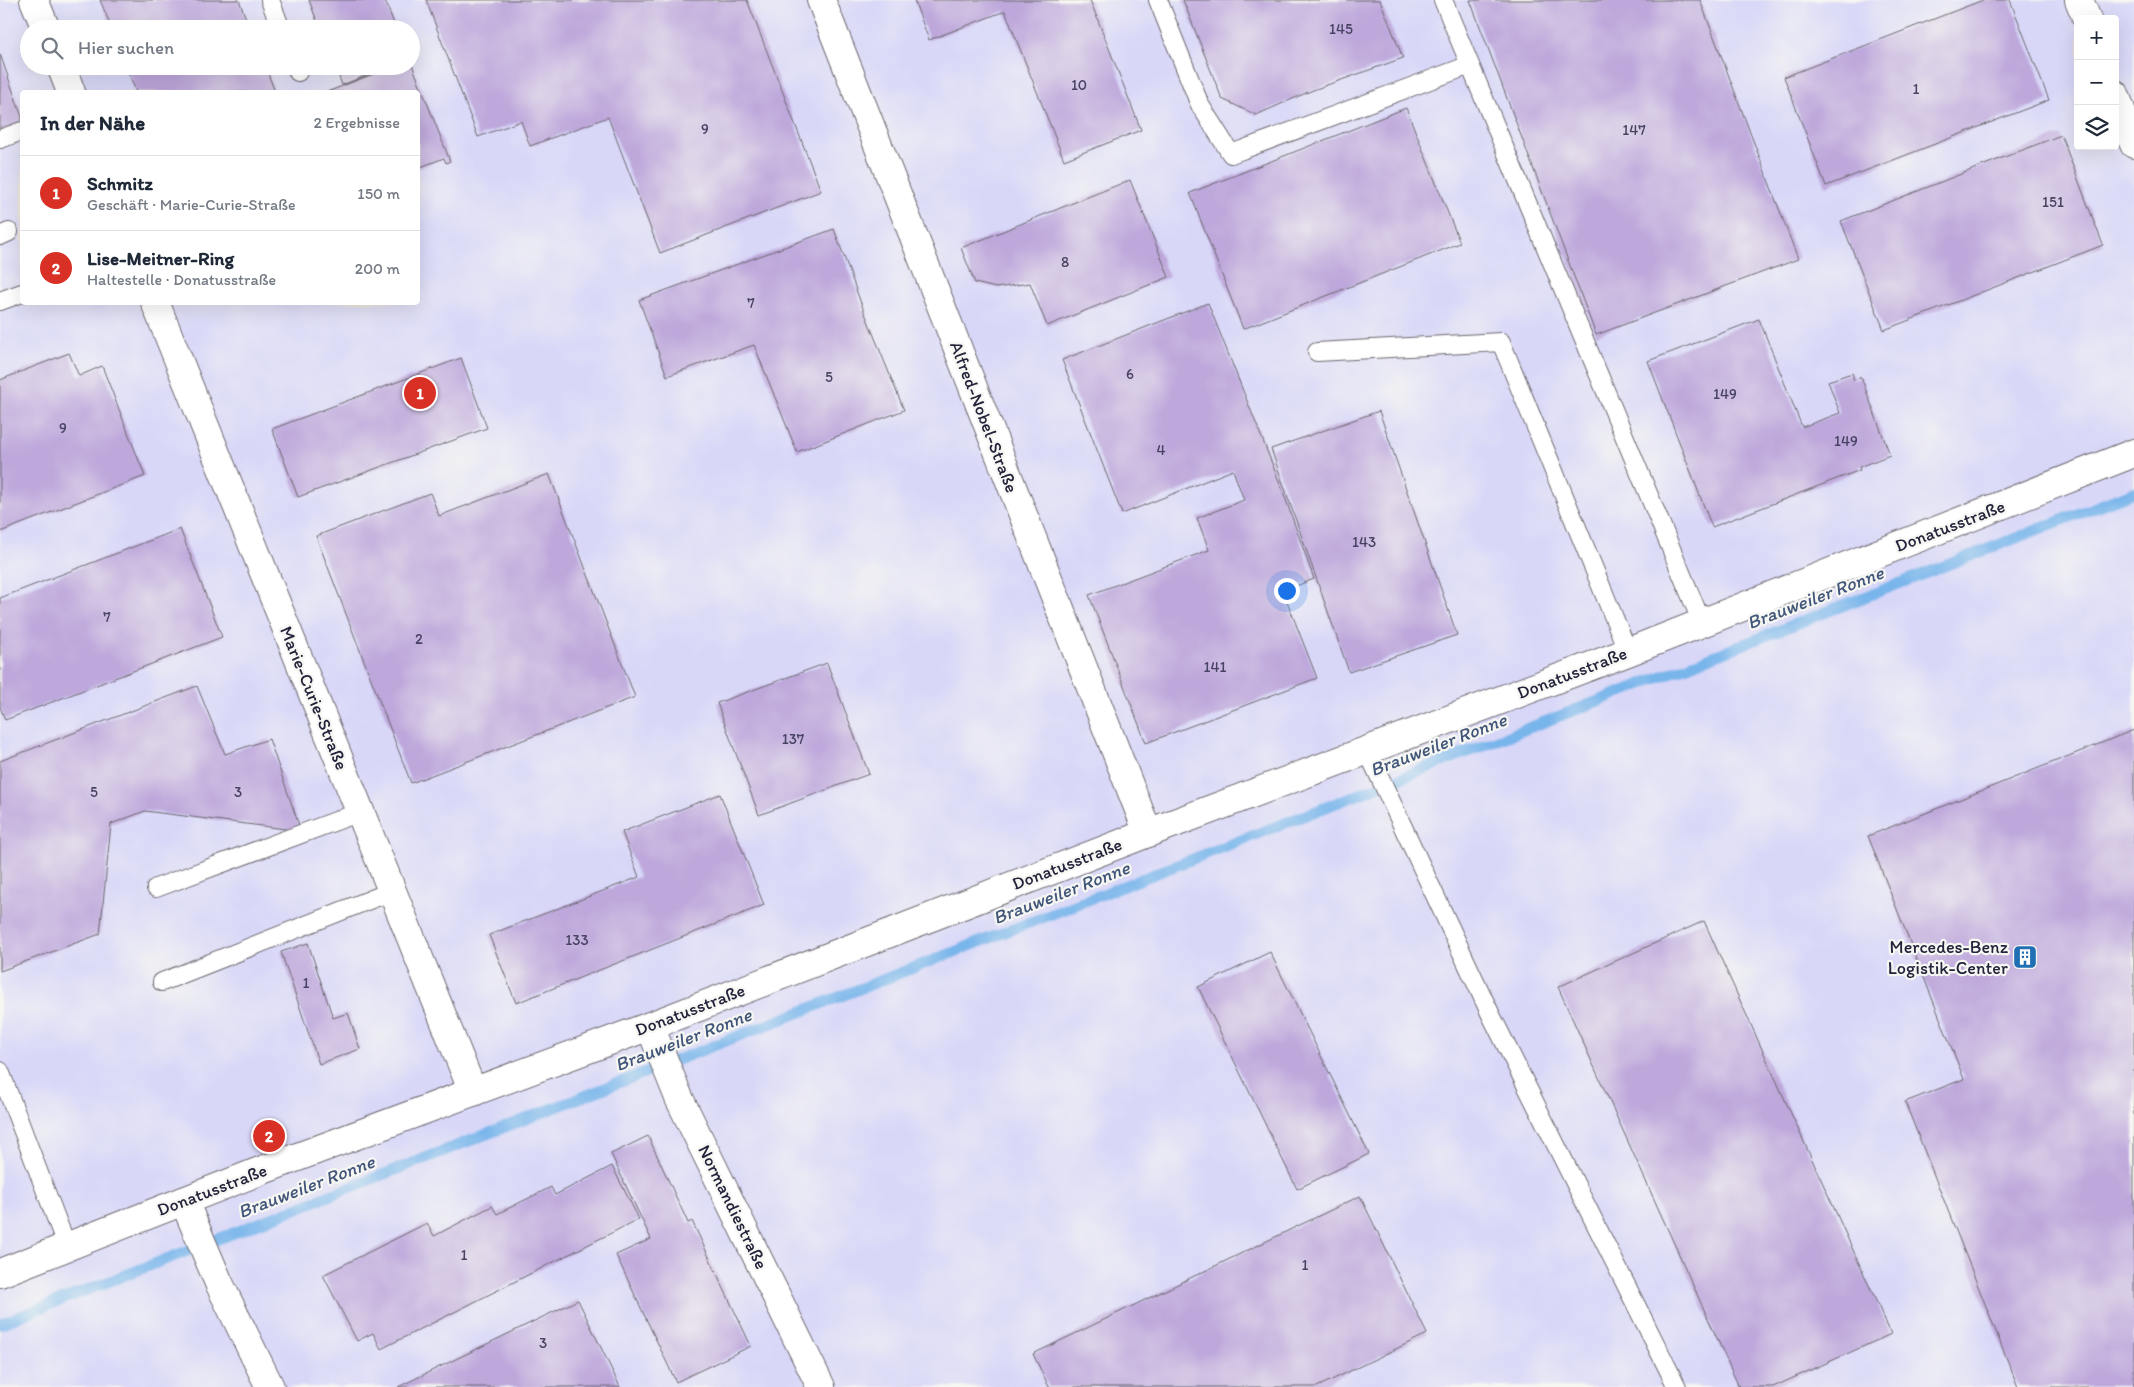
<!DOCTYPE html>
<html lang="de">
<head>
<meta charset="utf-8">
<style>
  :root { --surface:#fff; --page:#f2f2f3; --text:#1f2937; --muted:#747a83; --line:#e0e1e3; --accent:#d93025 }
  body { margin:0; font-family:Itim,sans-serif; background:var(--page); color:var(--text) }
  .controls { position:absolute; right:15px; top:15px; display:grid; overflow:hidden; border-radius:5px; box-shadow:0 5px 20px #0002 }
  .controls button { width:45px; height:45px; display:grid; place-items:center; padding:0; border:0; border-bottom:1px solid var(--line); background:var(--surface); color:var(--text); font:25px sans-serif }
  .you { position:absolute; left:1286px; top:590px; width:18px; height:18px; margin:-12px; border:4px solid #fff; border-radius:50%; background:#1a73e8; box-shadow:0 0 0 8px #1a73e833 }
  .badge { display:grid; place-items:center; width:32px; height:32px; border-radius:50%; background:var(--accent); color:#fff; font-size:16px; font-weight:700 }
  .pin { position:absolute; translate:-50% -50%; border:2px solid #fff; box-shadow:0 1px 5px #0006 }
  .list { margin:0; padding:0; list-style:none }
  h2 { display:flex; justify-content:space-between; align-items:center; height:65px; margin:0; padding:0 20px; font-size:21px }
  h2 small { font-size:16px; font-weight:400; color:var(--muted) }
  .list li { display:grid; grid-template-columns:32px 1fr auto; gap:15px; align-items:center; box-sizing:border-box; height:75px; padding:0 20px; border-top:1px solid var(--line) }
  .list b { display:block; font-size:19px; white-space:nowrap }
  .list p { margin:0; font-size:16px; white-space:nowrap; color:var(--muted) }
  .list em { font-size:16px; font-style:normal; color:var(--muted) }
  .icon { flex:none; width:28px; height:28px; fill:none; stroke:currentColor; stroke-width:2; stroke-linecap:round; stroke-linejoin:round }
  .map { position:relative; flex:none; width:2134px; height:1387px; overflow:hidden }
  .search { position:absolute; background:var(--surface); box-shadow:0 5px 20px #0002; left:20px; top:20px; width:400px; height:55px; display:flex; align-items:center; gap:12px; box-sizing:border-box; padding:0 18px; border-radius:28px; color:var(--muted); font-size:19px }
  .panel { position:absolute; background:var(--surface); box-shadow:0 5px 20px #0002; left:20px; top:90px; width:400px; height:215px; border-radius:5px }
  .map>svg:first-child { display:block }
  .built { fill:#d8d7f8; fill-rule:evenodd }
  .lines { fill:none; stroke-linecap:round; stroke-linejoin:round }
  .stream { stroke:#78b5eb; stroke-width:11 }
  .building { fill:#bda7db }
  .lane-casing { stroke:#6b666e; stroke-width:20 }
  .street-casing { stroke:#6b666e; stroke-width:30 }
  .secondary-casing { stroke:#6b666e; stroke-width:30 }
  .lane { stroke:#fff; stroke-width:18 }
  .street { stroke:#fff; stroke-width:28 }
  .secondary { stroke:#fff; stroke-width:28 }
  .labels { text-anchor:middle; stroke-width:4.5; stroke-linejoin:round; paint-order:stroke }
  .number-label { font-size:15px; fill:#494363 }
  .street-label { font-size:18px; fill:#22223b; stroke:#f6f6f2 }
  .poi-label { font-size:18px; fill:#22223b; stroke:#f6f6f2; text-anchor:end }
  .water-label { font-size:19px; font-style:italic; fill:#405579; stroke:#f6f6f2 }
</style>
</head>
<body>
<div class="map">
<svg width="2134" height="1387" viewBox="0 0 2134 1387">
  <rect width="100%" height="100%" fill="#f6f6f2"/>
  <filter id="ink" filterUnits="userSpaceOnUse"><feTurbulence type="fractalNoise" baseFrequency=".02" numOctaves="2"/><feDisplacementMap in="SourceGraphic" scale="10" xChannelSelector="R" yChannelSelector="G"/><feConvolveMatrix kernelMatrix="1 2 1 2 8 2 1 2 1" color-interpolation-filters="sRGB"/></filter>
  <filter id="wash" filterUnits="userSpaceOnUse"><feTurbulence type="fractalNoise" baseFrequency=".0096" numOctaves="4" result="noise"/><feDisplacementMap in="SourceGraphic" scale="20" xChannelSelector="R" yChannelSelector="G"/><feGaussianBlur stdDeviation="1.12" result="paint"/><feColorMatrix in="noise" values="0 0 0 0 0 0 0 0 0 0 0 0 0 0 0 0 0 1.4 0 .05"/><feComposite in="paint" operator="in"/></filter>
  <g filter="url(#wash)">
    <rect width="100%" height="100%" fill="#f3e4ce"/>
    <!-- built -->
    <path class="built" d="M 0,0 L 2134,0 L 2134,1387 L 0,1387 ZM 2078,19 L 2115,19 L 2115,146 L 2078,146 ZM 29,29 L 411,29 L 411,66 L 29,66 ZM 22,92 L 418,92 L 418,302 L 22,302 Z"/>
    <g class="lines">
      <!-- stream -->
      <path class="stream" d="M 0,1324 L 2134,492"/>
    </g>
    <g id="blocks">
      <!-- building -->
      <path class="building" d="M 100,0 L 239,0 L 250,29 L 112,29 Z
        M 309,0 L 385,0 L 396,29 L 320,29 Z
        M 426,0 L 747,0 L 821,191 L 660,253 L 608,117 L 530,146 L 521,121 L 478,137 Z
        M 914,0 L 1090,0 L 1141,130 L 1064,160 L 1005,11 L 929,40 Z
        M 1183,0 L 1380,0 L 1403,58 L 1313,90 L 1256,115 L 1222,99 Z
        M 1470,0 L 1700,0 L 1798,259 L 1596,335 Z
        M 1983,0 L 2010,0 L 2049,100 L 1826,186 L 1784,77 Z
        M 0,54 L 22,117 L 22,125 L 0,134 Z
        M 411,62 L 450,161 L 446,163 L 444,158 L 418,168 L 418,92 L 327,92 L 394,66 L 411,66 Z
        M 126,66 L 265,66 L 275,92 L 136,92 Z
        M 335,66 L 390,66 L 342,85 Z
        M 1406,108 L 1460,243 L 1243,329 L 1190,193 Z
        M 2061,135 L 2103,245 L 1884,330 L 1841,221 Z
        M 1130,180 L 1169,277 L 1047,326 L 1030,283 L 996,288 L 975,283 L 961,248 Z
        M 834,229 L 862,306 L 904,410 L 797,452 L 754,345 L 667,376 L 639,300 Z
        M 1208,303 L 1281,486 L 1314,579 L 1283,591 L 1317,678 L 1146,743 L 1089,595 L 1209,550 L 1197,518 L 1244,500 L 1233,470 L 1122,514 L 1062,360 Z
        M 1759,319 L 1802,427 L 1840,413 L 1828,381 L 1852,373 L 1854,380 L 1861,377 L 1890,455 L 1859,467 L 1860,470 L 1712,527 L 1648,361 Z
        M 69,353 L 79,376 L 102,366 L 145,476 L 0,532 L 0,380 Z
        M 461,358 L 487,428 L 298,497 L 272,429 Z
        M 1379,411 L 1457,635 L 1349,672 L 1271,449 Z
        M 549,474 L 635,697 L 411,783 L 316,536 L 430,493 L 439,516 Z
        M 180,529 L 222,637 L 5,720 L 0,707 L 0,598 Z
        M 827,663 L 869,774 L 759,815 L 717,703 Z
        M 197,686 L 225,754 L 269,739 L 301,831 L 145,811 L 111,824 L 100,934 L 0,971 L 0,761 Z
        M 2134,730 L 2134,1387 L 2018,1387 L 1905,1102 L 1964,1079 L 1868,836 Z
        M 720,794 L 764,905 L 516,1003 L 489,935 L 639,877 L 622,832 Z
        M 1704,921 L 1891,1334 L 1773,1387 L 1739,1387 L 1558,987 Z
        M 308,943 L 333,1018 L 348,1013 L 360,1049 L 319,1064 L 281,952 Z
        M 1270,952 L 1369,1154 L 1297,1189 L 1198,987 Z
        M 648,1136 L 688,1223 L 692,1221 L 751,1346 L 676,1382 L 616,1255 L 651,1239 L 611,1154 Z
        M 612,1166 L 639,1219 L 381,1349 L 373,1333 L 357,1341 L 323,1275 L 427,1223 L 434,1236 L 492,1206 L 497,1214 L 551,1187 L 555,1195 Z
        M 1360,1196 L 1427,1334 L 1317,1387 L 1049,1387 L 1033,1354 Z
        M 578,1300 L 620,1387 L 398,1387 Z"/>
    </g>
  </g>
  <g filter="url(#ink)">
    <use href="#blocks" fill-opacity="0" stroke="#6b666e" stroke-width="1"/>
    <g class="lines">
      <defs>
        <path id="lane" d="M 270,0 L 281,29
          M 1158,0 L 1200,105 L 1231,154 L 1470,65
          M 1443,0 L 1702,623
          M 296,66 L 298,72
          M 0,139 L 22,131
          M 0,236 L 9,232
          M 0,301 L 22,293
          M 1317,352 L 1501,342 L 1628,652
          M 1367,750 L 1491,1015 L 1677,1387
          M 156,888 L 360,812
          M 162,982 L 392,891
          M 0,1071 L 67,1247"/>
        <path id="street" d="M 34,0 L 46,29
          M 821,0 L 1148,833
          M 2079,0 L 2087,19
          M 61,66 L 71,92
          M 2115,94 L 2134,144
          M 155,302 L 473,1092
          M 650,1026 L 679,1098 L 821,1387
          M 184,1201 L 219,1283 L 270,1387"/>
        <path id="secondary" d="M 0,1273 L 260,1171 L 650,1026 L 1148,833 L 1628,652 L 2134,453"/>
      </defs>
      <!-- lane casing -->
      <use href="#lane" class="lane-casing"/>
      <!-- street casing -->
      <use href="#street" class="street-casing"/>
      <!-- secondary casing -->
      <use href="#secondary" class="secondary-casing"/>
      <!-- lane -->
      <use href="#lane" class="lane"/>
      <!-- street -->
      <use href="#street" class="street"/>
      <!-- secondary -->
      <use href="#secondary" class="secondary"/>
    </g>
  </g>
  <!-- icons -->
  <defs>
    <symbol id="building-square" viewBox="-11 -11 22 22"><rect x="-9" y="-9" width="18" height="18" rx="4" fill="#1f6fb2" stroke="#f6f6f2"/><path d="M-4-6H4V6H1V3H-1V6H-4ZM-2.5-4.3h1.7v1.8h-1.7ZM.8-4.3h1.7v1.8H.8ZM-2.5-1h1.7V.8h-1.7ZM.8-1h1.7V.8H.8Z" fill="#fff"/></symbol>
  </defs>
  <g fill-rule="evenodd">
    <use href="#building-square" x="2011" y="943" width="28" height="28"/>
  </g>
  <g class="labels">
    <!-- number labels -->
    <g class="number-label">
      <text x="1341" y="34">145</text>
      <text x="1079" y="90">10</text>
      <text x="1916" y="94">1</text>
      <text x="705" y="134">9</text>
      <text x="1634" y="135">147</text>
      <text x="2053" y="207">151</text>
      <text x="1065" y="267">8</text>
      <text x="751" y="308">7</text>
      <text x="1130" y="379">6</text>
      <text x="829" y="382">5</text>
      <text x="1725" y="399">149</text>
      <text x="63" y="433">9</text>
      <text x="1846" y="446">149</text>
      <text x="1161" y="455">4</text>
      <text x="1364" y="547">143</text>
      <text x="107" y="622">7</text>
      <text x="419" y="644">2</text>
      <text x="1215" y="672">141</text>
      <text x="793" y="744">137</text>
      <text x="94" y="797">5</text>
      <text x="238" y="797">3</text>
      <text x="577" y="945">133</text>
      <text x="306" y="988">1</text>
      <text x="464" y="1260">1</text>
      <text x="1305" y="1270">1</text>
      <text x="543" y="1348">3</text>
    </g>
    <!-- street labels -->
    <g class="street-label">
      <text transform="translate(984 417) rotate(69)" y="6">Alfred-Nobel-Straße</text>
      <text transform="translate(1950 526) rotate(-21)" y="6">Donatusstraße</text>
      <text transform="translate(1572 673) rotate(-21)" y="6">Donatusstraße</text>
      <text transform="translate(314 698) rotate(68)" y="6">Marie-Curie-Straße</text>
      <text transform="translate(1067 864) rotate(-21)" y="6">Donatusstraße</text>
      <text transform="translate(690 1010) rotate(-21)" y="6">Donatusstraße</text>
      <text transform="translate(212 1190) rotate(-21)" y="6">Donatusstraße</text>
      <text transform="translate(733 1207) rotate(64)" y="6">Normandiestraße</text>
    </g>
    <!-- poi labels -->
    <g class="poi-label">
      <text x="2008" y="953">Mercedes-Benz<tspan x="2008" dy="21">Logistik-Center</tspan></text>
    </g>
    <!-- water labels -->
    <g class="water-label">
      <text transform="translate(1815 597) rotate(-21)" y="7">Brauweiler Ronne</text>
      <text transform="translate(1438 744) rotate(-21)" y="7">Brauweiler Ronne</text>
      <text transform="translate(1061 892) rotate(-21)" y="7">Brauweiler Ronne</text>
      <text transform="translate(683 1039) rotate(-21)" y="7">Brauweiler Ronne</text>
      <text transform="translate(306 1186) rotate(-21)" y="7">Brauweiler Ronne</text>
    </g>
  </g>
</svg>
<div class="controls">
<button>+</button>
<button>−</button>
<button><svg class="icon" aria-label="layers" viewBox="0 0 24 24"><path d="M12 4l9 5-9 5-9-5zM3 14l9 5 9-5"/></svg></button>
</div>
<div class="you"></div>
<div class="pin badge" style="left:420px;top:393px">1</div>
<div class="pin badge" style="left:269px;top:1136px">2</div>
<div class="search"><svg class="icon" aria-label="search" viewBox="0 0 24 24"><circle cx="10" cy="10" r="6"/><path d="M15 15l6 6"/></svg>Hier suchen</div>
<section class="panel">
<h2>In der Nähe<small>2 Ergebnisse</small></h2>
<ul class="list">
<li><span class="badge">1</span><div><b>Schmitz</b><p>Geschäft · Marie-Curie-Straße</p></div><em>150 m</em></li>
<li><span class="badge">2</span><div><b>Lise-Meitner-Ring</b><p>Haltestelle · Donatusstraße</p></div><em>200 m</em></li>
</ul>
</section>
</div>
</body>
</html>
